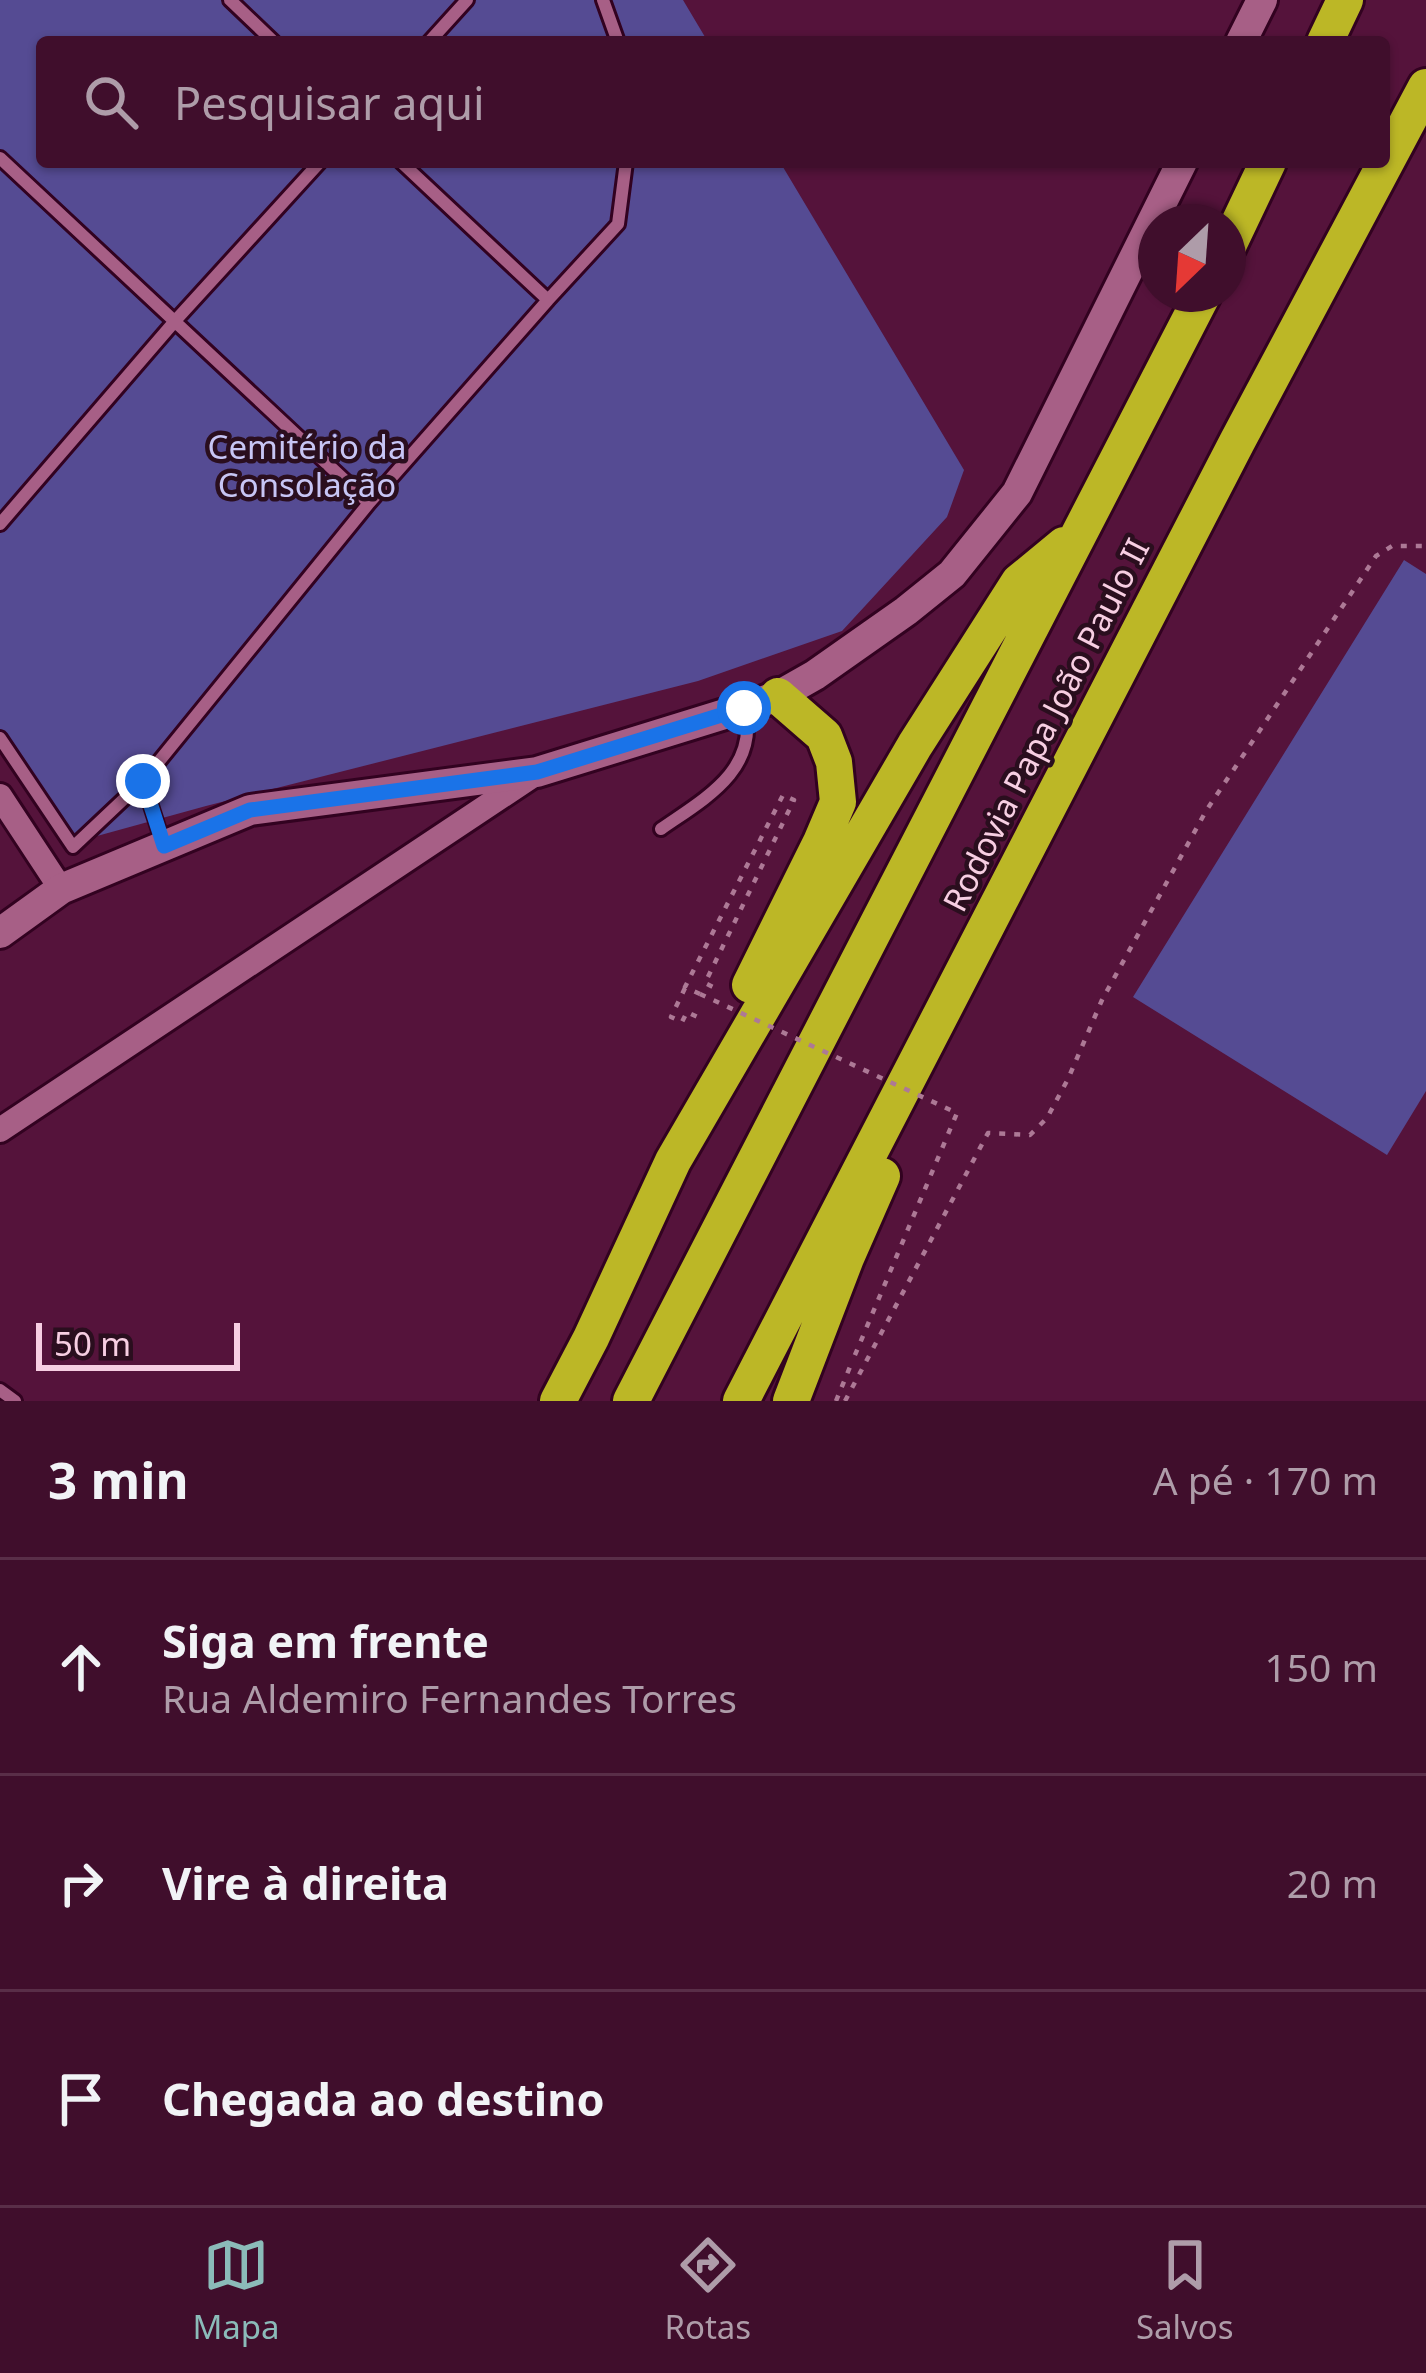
<!DOCTYPE html>
<html lang="pt">
<head>
<meta charset="utf-8">
<style>
  :root { --surface:#400e2c; --page:#471734; --text:#f1f3f6; --muted:#ae9ca9; --line:#592e48; --accent:#8bbbb9 }
  body { margin:0; font-family:"Noto Sans",sans-serif; background:var(--page); color:var(--text) }
  .compass { position:absolute; left:1138px; top:204px; width:108px; height:108px; border-radius:50%; background:var(--surface); box-shadow:0 3px 9px #0004; rotate:205deg }
  .scale { position:absolute; left:36px; bottom:30px; width:204px; box-sizing:border-box; padding-left:12px; border:6px solid #f7cee2; border-top:0; font-size:33px; line-height:42px; white-space:nowrap; color:#f7cee2; -webkit-text-stroke:9px #2a0e1e; paint-order:stroke }
  .stop { position:absolute; width:36px; height:36px; margin:-27px; border:9px solid #1a73e8; border-radius:50%; background:#fff }
  .stop.end { background:#1a73e8; border-color:#fff; box-shadow:0 3px 12px #0008 }
  .list { margin:0; padding:0; list-style:none }
  h2 { display:flex; justify-content:space-between; align-items:center; height:156px; margin:0; padding:0 48px; font-size:51px }
  h2 small { font-size:39px; font-weight:400; color:var(--muted) }
  .list li { display:grid; grid-template-columns:78px 1fr auto; gap:36px; align-items:center; box-sizing:border-box; height:216px; padding:0 48px; border-top:3px solid var(--line) }
  .list b { display:block; font-size:45px; white-space:nowrap }
  .list p { margin:0; font-size:39px; white-space:nowrap; color:var(--muted) }
  .list em { font-size:39px; font-style:normal; color:var(--muted) }
  .icon { flex:none; width:66px; height:66px; fill:none; stroke:currentColor; stroke-width:2; stroke-linecap:round; stroke-linejoin:round }
  .map { position:relative; flex:none; width:1426px; height:1401px; overflow:hidden }
  .search { position:absolute; background:var(--surface); box-shadow:0 3px 9px #0004; left:36px; right:36px; top:36px; height:132px; display:flex; align-items:center; gap:30px; box-sizing:border-box; padding:0 42px; border-radius:12px; color:var(--muted); font-size:45px }
  .sheet { height:804px; background:var(--surface) }
  nav { display:flex; justify-content:space-around; align-items:center; box-sizing:border-box; height:168px; border-top:3px solid var(--line); background:var(--surface); font-size:33px; color:var(--muted) }
  nav a { display:grid; justify-items:center; gap:6px }
  nav .on { color:var(--accent) }
  .map>svg:first-child { display:block }
  .green { fill:#554b93 }
  .lines { fill:none; stroke-linecap:round; stroke-linejoin:round }
  .service-casing { stroke:#320220; stroke-width:18 }
  .minor-casing { stroke:#320220; stroke-width:30 }
  .tertiary-casing { stroke:#320220; stroke-width:36 }
  .motorway-casing { stroke:#320220; stroke-width:42 }
  .path { stroke:#ad7996; stroke-width:4.5; stroke-dasharray:6 9; stroke-linecap:butt }
  .service { stroke:#a75f86; stroke-width:12 }
  .minor { stroke:#a75f86; stroke-width:24 }
  .tertiary { stroke:#a75f86; stroke-width:30 }
  .motorway { stroke:#bcb726; stroke-width:36 }
  .path-bridge { stroke:#ad7996; stroke-width:4.5; stroke-dasharray:6 9; stroke-linecap:butt }
  .route { stroke:#1a73e8; stroke-width:15 }
  .labels { text-anchor:middle; stroke-width:9; stroke-linejoin:round; paint-order:stroke }
  .park-label { font-size:33px; fill:#c7c5f4; stroke:#2a0e1e }
  .street-label { font-size:33px; fill:#f7cee2; stroke:#2a0e1e }
</style>
</head>
<body>
<div class="map">
<svg width="1426" height="1401" viewBox="0 0 1426 1401">
  <rect width="100%" height="100%" fill="#55133b"/>
  <!-- green -->
  <path class="green" d="M 0,0 L 683,0 L 708,42 L 42,42 L 42,162 L 780,162 L 964,470 L 947,517 L 842,631 L 698,681 L 206,806 L 68,844 L 0,738 Z
    M 1404,560 L 1426,574 L 1426,1091 L 1387,1155 L 1133,997 Z"/>
  <g class="lines">
    <defs>
      <path id="service" d="M 230,0 L 274,42
        M 603,0 L 618,42
        M 429,42 L 467,0
        M 0,158 L 369,503
        M 548,300 L 618,224 L 626,162
        M 0,524 L 175,321 L 320,162
        M 0,738 L 73,847 L 143,781 L 369,503 L 548,300 L 401,162
        M 143,781 L 163,843
        M 661,829 C 704,799 759,770 745,709
        M 0,1390 L 15,1401"/>
      <path id="minor" d="M 0,796 L 61,889
        M 0,1130 L 535,774"/>
      <path id="tertiary" d="M 1241,42 L 1262,0
        M 0,933 L 61,889 L 250,810 L 537,772 L 744,708 L 778,696 L 815,675 L 906,611 L 952,574 L 1017,493 L 1182,162"/>
      <path id="motorway" d="M 1325,42 L 1345,0
        M 1228,246 L 1268,162
        M 750,985 L 821,842 L 838,802 L 834,762 L 824,736 L 778,696
        M 558,1401 L 591,1338 L 673,1161 L 915,745 L 1019,582 L 1064,545
        M 631,1401 L 1203,294
        M 741,1401 L 1237,442 L 1426,87
        M 791,1401 L 846,1258 L 882,1176"/>
    </defs>
    <!-- service casing -->
    <use href="#service" class="service-casing"/>
    <!-- minor casing -->
    <use href="#minor" class="minor-casing"/>
    <!-- tertiary casing -->
    <use href="#tertiary" class="tertiary-casing"/>
    <!-- motorway casing -->
    <use href="#motorway" class="motorway-casing"/>
    <!-- path -->
    <path class="path" d="M 685,988 L 671,1017 L 682,1022 L 687,1012 L 702,1019
      M 700,994 L 685,987 L 783,795 L 794,800 L 705,983 L 717,989
      M 836,1401 L 852,1362
      M 845,1401 L 988,1133 L 1030,1135 L 1047,1118 L 1068,1079 L 1102,1000 L 1206,811 L 1376,556 L 1392,546 L 1426,546"/>
    <!-- service -->
    <use href="#service" class="service"/>
    <!-- minor -->
    <use href="#minor" class="minor"/>
    <!-- tertiary -->
    <use href="#tertiary" class="tertiary"/>
    <!-- motorway -->
    <use href="#motorway" class="motorway"/>
    <!-- path-bridge -->
    <path class="path-bridge" d="M 700,994 L 957,1113 L 852,1362"/>
  </g>
  <g class="lines">
    <!-- route -->
    <path class="route" d="M 143,781 L 164,846 L 250,810 L 537,772 L 744,708"/>
  </g>
  <g class="labels">
    <!-- park labels -->
    <g class="park-label">
      <text x="307" y="459">Cemitério da<tspan x="307" dy="38">Consolação</tspan></text>
    </g>
    <!-- street labels -->
    <g class="street-label">
      <text transform="translate(1046 725) rotate(-63)" y="12">Rodovia Papa João Paulo II</text>
    </g>
  </g>
</svg>
<svg class="compass" viewBox="-18 -18 36 36"><path d="M0-13l5 13h-10z" fill="#e53935"/><path d="M0 13l5-13h-10z" fill="#ae9ca9"/></svg>
<div class="scale">50 m</div>
<div class="stop" style="left:744px;top:708px"></div>
<div class="stop end" style="left:143px;top:781px"></div>
<div class="search"><svg class="icon" aria-label="search" viewBox="0 0 24 24"><circle cx="10" cy="10" r="6"/><path d="M15 15l6 6"/></svg>Pesquisar aqui</div>
</div>
<section class="sheet">
<h2>3 min<small>A pé · 170 m</small></h2>
<ul class="list">
<li><svg class="icon" aria-label="ahead" viewBox="0 0 24 24"><path d="M12 20V5M6 11l6-6 6 6"/></svg><div><b>Siga em frente</b><p>Rua Aldemiro Fernandes Torres</p></div><em>150 m</em></li>
<li><svg class="icon" aria-label="right" viewBox="0 0 24 24"><path d="M7 20v-9h11M14 6l5 5-5 5"/></svg><div><b>Vire à direita</b></div><em>20 m</em></li>
<li><svg class="icon" aria-label="arrive" viewBox="0 0 24 24"><path d="M6 21V4h12l-3 4 3 4H6"/></svg><div><b>Chegada ao destino</b></div></li>
</ul>
</section>
<nav>
<a class="on"><svg class="icon" aria-label="map" viewBox="0 0 24 24"><path d="M3 6l6-2 6 2 6-2v14l-6 2-6-2-6 2zM9 4v14M15 6v14"/></svg>Mapa</a>
<a><svg class="icon" aria-label="directions" viewBox="0 0 24 24"><path d="M12 3l9 9-9 9-9-9zM9 14v-3h6M13 9l2 2-2 2"/></svg>Rotas</a>
<a><svg class="icon" aria-label="saved" viewBox="0 0 24 24"><path d="M7 4h10v16l-5-4-5 4z"/></svg>Salvos</a>
</nav>
</body>
</html>
